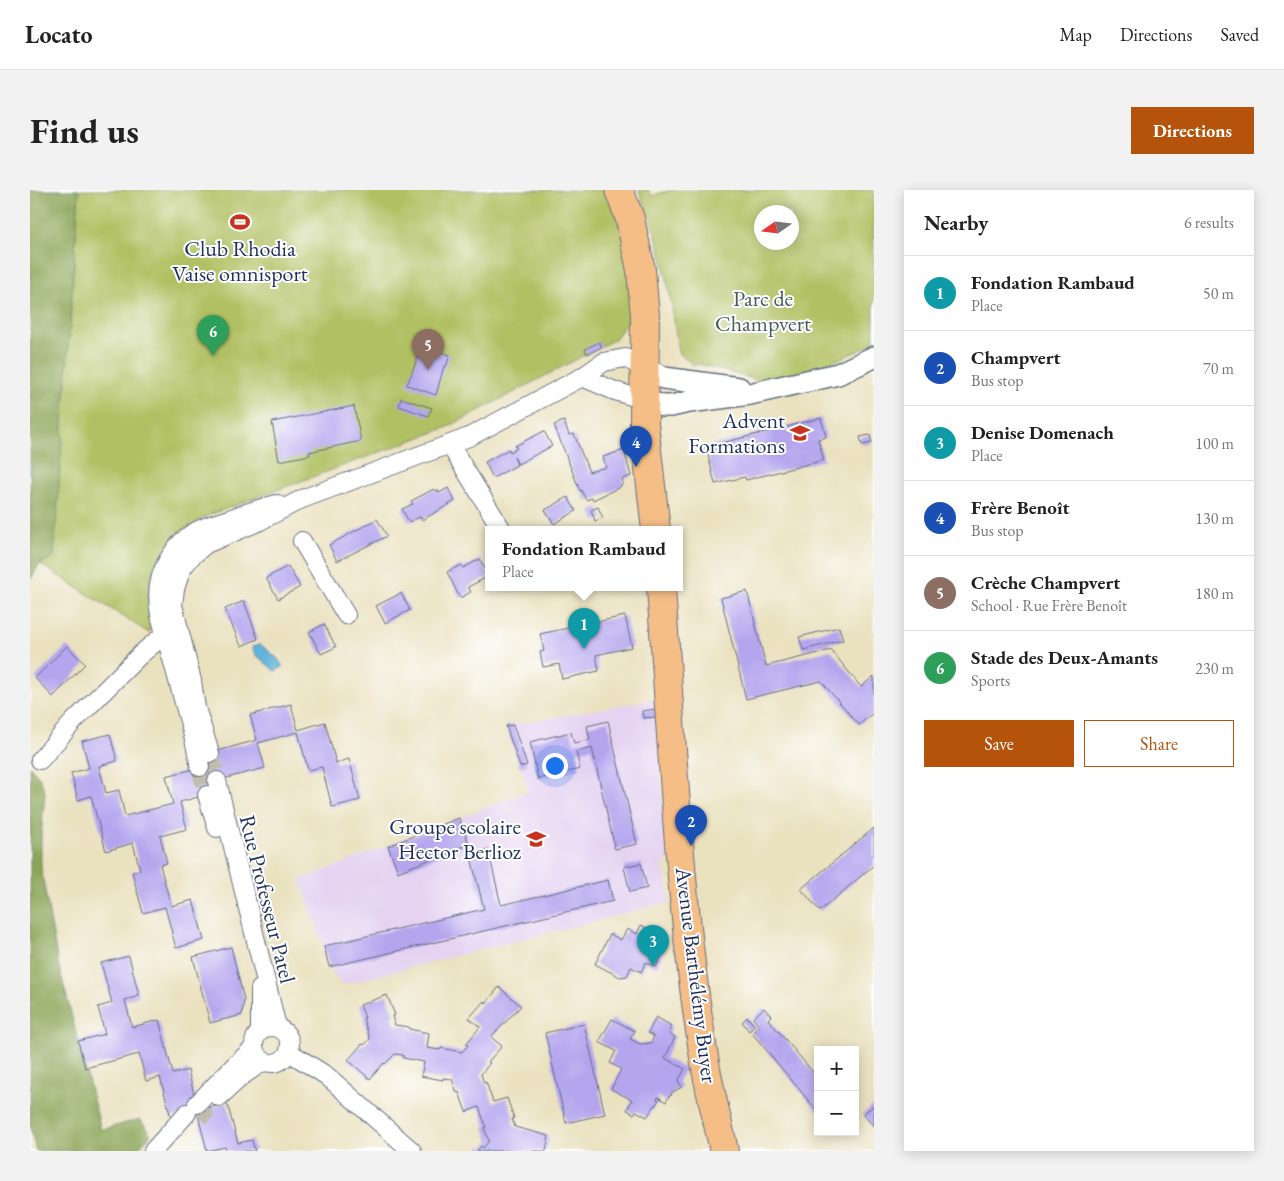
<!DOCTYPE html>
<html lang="en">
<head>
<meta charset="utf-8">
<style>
  :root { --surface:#fff; --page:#f2f2f2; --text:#222; --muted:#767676; --line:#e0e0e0; --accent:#b45309 }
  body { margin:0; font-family:"EB Garamond",serif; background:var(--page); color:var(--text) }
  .controls { position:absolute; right:15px; bottom:15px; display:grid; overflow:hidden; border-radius:0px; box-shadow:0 2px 12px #0003 }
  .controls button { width:45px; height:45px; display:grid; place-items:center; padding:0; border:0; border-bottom:1px solid var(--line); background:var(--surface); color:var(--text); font:25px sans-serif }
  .compass { position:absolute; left:724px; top:15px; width:45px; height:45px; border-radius:50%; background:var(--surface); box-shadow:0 2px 12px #0003; rotate:256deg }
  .you { position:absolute; left:524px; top:575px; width:18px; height:18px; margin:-12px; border:4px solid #fff; border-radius:50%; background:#1a73e8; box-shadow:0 0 0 8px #1a73e833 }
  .badge { display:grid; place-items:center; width:32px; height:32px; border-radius:50%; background:var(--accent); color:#fff; font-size:16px; font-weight:700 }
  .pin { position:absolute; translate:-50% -41px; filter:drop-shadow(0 1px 2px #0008) }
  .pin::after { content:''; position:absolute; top:26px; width:18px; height:15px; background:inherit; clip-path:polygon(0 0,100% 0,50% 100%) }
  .popup { position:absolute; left:455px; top:336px; width:198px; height:65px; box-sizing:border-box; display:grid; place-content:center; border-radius:0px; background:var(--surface); filter:drop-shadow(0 1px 4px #0005); font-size:16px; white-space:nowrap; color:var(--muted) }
  .popup b { font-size:19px; color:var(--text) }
  .popup::after { content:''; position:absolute; left:50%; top:100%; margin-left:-10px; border:10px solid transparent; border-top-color:var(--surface) }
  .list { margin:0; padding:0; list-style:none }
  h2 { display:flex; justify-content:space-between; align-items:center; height:65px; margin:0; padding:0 20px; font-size:21px }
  h2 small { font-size:16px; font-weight:400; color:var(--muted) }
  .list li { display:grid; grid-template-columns:32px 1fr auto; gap:15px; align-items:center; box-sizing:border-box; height:75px; padding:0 20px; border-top:1px solid var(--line) }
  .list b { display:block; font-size:19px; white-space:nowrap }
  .list p { margin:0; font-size:16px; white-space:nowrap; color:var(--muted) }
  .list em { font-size:16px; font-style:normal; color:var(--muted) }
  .actions { display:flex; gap:10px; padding:15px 20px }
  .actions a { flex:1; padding:11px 0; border:1px solid var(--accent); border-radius:0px; text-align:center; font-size:18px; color:var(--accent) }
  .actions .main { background:var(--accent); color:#fff }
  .map { position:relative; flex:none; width:844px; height:961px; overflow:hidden; border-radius:0px }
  header { display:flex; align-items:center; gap:30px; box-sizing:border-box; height:70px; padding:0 25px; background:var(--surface); border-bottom:1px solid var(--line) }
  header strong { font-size:24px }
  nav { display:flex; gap:28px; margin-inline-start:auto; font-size:18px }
  .intro { display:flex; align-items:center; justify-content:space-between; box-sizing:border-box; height:120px; padding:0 30px }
  h1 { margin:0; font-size:35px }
  .button { padding:12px 22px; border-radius:0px; background:var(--accent); color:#fff; font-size:18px; font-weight:700 }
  main { display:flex; gap:30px; padding:0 30px }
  aside { flex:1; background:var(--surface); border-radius:0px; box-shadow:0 2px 12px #0003 }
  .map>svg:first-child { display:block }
  .built { fill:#e5d3f1 }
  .green { fill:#b1c062; stroke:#667860; fill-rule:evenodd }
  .forest { fill:#8ca658; stroke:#546a5b }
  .water { fill:#5db2d9; stroke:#3c709c }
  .building { fill:#b4a5ee }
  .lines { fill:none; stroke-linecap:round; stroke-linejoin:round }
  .minor-tunnel { stroke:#c1bdac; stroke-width:18; stroke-dasharray:18 9; stroke-linecap:butt }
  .minor-casing { stroke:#636d80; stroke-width:20 }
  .tertiary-casing { stroke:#636d80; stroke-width:24 }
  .primary-casing { stroke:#636d80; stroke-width:30 }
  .minor { stroke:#fff; stroke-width:18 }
  .tertiary { stroke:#fff; stroke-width:21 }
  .primary { stroke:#f6be87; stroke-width:28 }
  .labels { text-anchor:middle; stroke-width:4; stroke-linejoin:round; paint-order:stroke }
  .poi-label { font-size:22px; fill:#1b2f5e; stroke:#fff; text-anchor:end }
  .park-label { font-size:22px; fill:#485a5f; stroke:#fff }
  .street-label { font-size:22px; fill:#1b2f5e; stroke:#fff }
</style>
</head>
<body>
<header>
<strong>Locato</strong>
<nav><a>Map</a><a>Directions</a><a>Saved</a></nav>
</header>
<div class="intro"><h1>Find us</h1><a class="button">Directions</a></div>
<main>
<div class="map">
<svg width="844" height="961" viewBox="0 0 844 961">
  <rect width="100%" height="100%" fill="#fff"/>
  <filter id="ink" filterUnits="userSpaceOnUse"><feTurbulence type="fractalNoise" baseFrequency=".02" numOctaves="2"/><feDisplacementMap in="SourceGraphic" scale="10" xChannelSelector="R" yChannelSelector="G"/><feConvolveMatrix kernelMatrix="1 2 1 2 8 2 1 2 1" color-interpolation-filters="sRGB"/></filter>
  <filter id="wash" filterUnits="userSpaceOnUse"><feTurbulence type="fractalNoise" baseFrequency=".0096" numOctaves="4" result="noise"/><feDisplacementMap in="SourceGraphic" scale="20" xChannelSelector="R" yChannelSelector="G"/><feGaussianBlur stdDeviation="1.12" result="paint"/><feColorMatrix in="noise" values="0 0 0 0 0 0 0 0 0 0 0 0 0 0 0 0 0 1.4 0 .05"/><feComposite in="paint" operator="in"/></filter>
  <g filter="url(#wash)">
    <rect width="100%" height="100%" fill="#eae1bf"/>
    <!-- built -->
    <path class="built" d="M 625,509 L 638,671 L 633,672 L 640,712 L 311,795 L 299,777 L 294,756 L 270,690 L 499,601 L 476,536 Z"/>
    <!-- green -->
    <path class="green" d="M 49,0 L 578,0 L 596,55 L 602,120 L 598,131 L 585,149 L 418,237 L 179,325 C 147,341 121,366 118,404 C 118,417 124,431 119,443 L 10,374 L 24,366 Z
      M 609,0 L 619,0 L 622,6 L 640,0 L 844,0 L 844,154 L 802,172 L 756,186 L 731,191 L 669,174 L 663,175 L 648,162 C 643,121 637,79 624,40 C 619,26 613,14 609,0 ZM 732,22 L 762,22 L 762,52 L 732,52 Z"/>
    <!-- forest -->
    <path class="forest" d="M 0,0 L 49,0 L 24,366 L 10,374 L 0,390 Z
      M 0,576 L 10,588 L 15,603 L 11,646 L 11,678 L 28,773 L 71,940 L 110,929 L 121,945 L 105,961 L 6,961 L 0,936 Z"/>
    <!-- water -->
    <path class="water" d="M 230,454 L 248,469 L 253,477 L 245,481 L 225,464 L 222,457 Z"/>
    <g id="blocks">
      <!-- building -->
      <path class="building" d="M 569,152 L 572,157 L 557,164 L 555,159 Z
        M 391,155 L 420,165 L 416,177 L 414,176 L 406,205 L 377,195 L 388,167 L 386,167 Z
        M 371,208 L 402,218 L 398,226 L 369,216 Z
        M 324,216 L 331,251 L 279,262 L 280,265 L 249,271 L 242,232 Z
        M 791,228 L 796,247 L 788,249 L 794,270 L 716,290 L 715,287 L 685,294 L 676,257 Z
        M 534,231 L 539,245 L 544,244 L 559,282 L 576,277 L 573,267 L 594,260 L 601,286 L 592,289 L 593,293 L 590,297 L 563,310 L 562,308 L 556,310 L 551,300 L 550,301 L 524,235 Z
        M 514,241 L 522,256 L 488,274 L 484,267 L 487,275 L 463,288 L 455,272 L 479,259 L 480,262 L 487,258 L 485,256 Z
        M 840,245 L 842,253 L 832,255 L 830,247 Z
        M 418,298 L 425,311 L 392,330 L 390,327 L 379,332 L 372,319 L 383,314 L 381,311 L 404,299 L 405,301 L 408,300 L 409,303 Z
        M 538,307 L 546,321 L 524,334 L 515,320 Z
        M 568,317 L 573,328 L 565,331 L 561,320 Z
        M 347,329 L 357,346 L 307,371 L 299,355 Z
        M 450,369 L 459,386 L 438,397 L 441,402 L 430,408 L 417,382 L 431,375 L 433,378 Z
        M 258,376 L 270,397 L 248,409 L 236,388 Z
        M 717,401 L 736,476 L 801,460 L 831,497 L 844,486 L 844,522 L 829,535 L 791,491 L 716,509 L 691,408 Z
        M 371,403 L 380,420 L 355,433 L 346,416 Z
        M 214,411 L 228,449 L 211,456 L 195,419 Z
        M 595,426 L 602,457 L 566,465 L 569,481 L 532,489 L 529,474 L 513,477 L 510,462 L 514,461 L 510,444 Z
        M 294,434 L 306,457 L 291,464 L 279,442 Z
        M 809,437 L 813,450 L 773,460 L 769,447 Z
        M 37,456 L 55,474 L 23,507 L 5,488 Z
        M 261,514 L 268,540 L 295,532 L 306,573 L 319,569 L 330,610 L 302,617 L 292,577 L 278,580 L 268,542 L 228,553 L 235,578 L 181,592 L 183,603 L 150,612 L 157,639 L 130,646 L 137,673 L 130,675 L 141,716 L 163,710 L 174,750 L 146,758 L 135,717 L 113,723 L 102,682 L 110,680 L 103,653 L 76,661 L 61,606 L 48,610 L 41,583 L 59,578 L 52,551 L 80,544 L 87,571 L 69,576 L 76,603 L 89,600 L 95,626 L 143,614 L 136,586 L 176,576 L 173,565 L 227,550 L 220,525 Z
        M 626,519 L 626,527 L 613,528 L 612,521 Z
        M 578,531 L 607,654 L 585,659 L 562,558 L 546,562 L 550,579 L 508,589 L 500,552 L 541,542 L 544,553 L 560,550 L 557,536 Z
        M 483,535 L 497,575 L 490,577 L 476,536 Z
        M 429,628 L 439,654 L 368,682 L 358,656 Z
        M 844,638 L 844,675 L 790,721 L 771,699 Z
        M 458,659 L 471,715 L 578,690 L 583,711 L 299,777 L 294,756 L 454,719 L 440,664 Z
        M 611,673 L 617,698 L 600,702 L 594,677 Z
        M 611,735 L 630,745 L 625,753 L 635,759 L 626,777 L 616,772 L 611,782 L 601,777 L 597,786 L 590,787 L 565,774 L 580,744 L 591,750 L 597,739 L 607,744 Z
        M 201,757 L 214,810 L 212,825 L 180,833 L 163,767 Z
        M 99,766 L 109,806 L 95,810 L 102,837 L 129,830 L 143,884 L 158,880 L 168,921 L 141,928 L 130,887 L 116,891 L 109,864 L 55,878 L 48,851 L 75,844 L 68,817 L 82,813 L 71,773 Z
        M 469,797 L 491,816 L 461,847 L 472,856 L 458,872 L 460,873 L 451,884 L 454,893 L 456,892 L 463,912 L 477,908 L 484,928 L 482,929 L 485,937 L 519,946 L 516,961 L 447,961 L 451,956 L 453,958 L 459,951 L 454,938 L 456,937 L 449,917 L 436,922 L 429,902 L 427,903 L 422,889 L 413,888 L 413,890 L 391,886 L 394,872 L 373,868 L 373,865 L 365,864 L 355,874 L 354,873 L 340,889 L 318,870 L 332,854 L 334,855 L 340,849 L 333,828 L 335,828 L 330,815 L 357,805 L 365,825 L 362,826 L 365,835 L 379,837 L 379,839 L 399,843 L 397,858 L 410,860 L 411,858 L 432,862 L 438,855 L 436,854 L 450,837 L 439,828 L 454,811 L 456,813 Z
        M 734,818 L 741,826 L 738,829 L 788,888 L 788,922 L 722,843 L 729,836 L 723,828 Z
        M 626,827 L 642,836 L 639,843 L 645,847 L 635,868 L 655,879 L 648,891 L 652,897 L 641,903 L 642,905 L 639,906 L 636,912 L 628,907 L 627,909 L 629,910 L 617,927 L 606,921 L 604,924 L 597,920 L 602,910 L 581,899 L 591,879 L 580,873 L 586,861 L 569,852 L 582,829 L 605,841 L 600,849 L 610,854 L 621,853 L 624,846 L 618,843 Z
        M 717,827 L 725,836 L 719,841 L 712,832 Z
        M 554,834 L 575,924 L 536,933 L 515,843 Z
        M 197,913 L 208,953 L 222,950 L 225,961 L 196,961 L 195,957 L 177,961 L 167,921 Z
        M 844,915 L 844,937 L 833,924 Z"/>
    </g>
  </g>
  <g filter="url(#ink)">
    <use href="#blocks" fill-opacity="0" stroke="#636d80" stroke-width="1"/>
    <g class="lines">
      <!-- minor-tunnel -->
      <path class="minor-tunnel" d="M 180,563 L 187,591
        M 170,577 L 177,605
        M 169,928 L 178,918"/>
      <defs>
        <path id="minor" d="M 552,187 L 585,201 L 614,210
          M 420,255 L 472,340
          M 272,351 L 316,425
          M 180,563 L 166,518 L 162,491 L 143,415 L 145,399 L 151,380 L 161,367 L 176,354 L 230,331 L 272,309 L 439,247 L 552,187 L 574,172 L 595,168 L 614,178
          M 10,570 L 43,532 L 110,465 L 142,438
          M 170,577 L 164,549 L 130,425 C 128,414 127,401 130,390 C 134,373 147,353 163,343 C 174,336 187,333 199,329 C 215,323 231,318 247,314
          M 187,591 L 247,837
          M 177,605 L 187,638
          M224 855a18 18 0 1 1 36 0a18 18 0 1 1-36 0Z
          M 230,841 L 230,799
          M 259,862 L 297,886 L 382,961
          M 189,907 L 212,886 L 234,871
          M 167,914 L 204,876 L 224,858
          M 123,961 L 157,923"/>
        <path id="tertiary" d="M 614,178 L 634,188 L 709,198
          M 614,210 L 633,216 L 641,216 L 659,212 L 720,204 L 808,184 L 844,167"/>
        <path id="primary" d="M 589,0 L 600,29 L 611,80 L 615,126 L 614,234 L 626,340
          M 631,398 C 642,552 649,708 673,861 C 678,895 687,928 694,961"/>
      </defs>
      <!-- minor casing -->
      <use href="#minor" class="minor-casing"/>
      <!-- tertiary casing -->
      <use href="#tertiary" class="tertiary-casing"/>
      <!-- primary casing -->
      <use href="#primary" class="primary-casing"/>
      <!-- minor -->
      <use href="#minor" class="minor"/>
      <!-- tertiary -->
      <use href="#tertiary" class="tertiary"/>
      <!-- primary -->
      <use href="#primary" class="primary"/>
    </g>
  </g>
  <!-- icons -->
  <defs>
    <symbol id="stadium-bare" viewBox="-9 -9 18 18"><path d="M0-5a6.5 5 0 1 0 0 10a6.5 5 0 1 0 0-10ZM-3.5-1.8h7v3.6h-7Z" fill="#c8321e" stroke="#fff" stroke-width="2.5" paint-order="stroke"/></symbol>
    <symbol id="school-bare" viewBox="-9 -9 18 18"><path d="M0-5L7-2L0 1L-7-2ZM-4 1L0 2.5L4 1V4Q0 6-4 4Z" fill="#c8321e" stroke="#fff" stroke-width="2.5" paint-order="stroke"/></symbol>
  </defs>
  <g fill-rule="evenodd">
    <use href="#stadium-bare" x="196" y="18" width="28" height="28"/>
    <use href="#school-bare" x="756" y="229" width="28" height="28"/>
    <use href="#school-bare" x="492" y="635" width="28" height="28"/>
  </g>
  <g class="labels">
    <!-- poi labels -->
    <g class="poi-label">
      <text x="210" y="66" text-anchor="middle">Club Rhodia<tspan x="210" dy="25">Vaise omnisport</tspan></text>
      <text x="755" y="238">Advent<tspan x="755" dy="25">Formations</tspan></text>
      <text x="491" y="644">Groupe scolaire<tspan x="491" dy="25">Hector Berlioz</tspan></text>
    </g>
    <!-- park labels -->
    <g class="park-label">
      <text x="733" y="116">Parc de<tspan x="733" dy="25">Champvert</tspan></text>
    </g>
    <!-- street labels -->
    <g class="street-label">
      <text transform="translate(238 709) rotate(76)" y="8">Rue Professeur Patel</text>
      <text transform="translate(667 785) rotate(83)" y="8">Avenue Barthélémy Buyer</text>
    </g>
  </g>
</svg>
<div class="controls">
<button>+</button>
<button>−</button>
</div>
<svg class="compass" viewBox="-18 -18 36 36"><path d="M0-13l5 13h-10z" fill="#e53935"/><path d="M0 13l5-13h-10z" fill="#767676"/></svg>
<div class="you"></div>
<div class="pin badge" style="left:554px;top:459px;background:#0f9aa8">1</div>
<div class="popup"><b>Fondation Rambaud</b>Place</div>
<div class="pin badge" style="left:661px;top:656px;background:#1a4fb4">2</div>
<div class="pin badge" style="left:623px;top:776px;background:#0f9aa8">3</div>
<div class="pin badge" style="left:606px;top:277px;background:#1a4fb4">4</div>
<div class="pin badge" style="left:398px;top:180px;background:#8d6e63">5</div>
<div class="pin badge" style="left:183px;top:166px;background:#2e9e5b">6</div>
</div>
<aside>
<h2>Nearby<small>6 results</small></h2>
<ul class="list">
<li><span class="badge" style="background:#0f9aa8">1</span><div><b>Fondation Rambaud</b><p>Place</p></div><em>50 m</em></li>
<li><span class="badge" style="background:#1a4fb4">2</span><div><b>Champvert</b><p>Bus stop</p></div><em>70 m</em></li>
<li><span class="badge" style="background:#0f9aa8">3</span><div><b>Denise Domenach</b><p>Place</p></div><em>100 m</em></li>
<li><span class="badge" style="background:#1a4fb4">4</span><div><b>Frère Benoît</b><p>Bus stop</p></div><em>130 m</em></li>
<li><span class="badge" style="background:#8d6e63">5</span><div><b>Crèche Champvert</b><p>School · Rue Frère Benoît</p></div><em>180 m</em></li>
<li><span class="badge" style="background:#2e9e5b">6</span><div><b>Stade des Deux-Amants</b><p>Sports</p></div><em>230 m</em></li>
</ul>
<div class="actions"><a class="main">Save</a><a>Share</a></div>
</aside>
</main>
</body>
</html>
